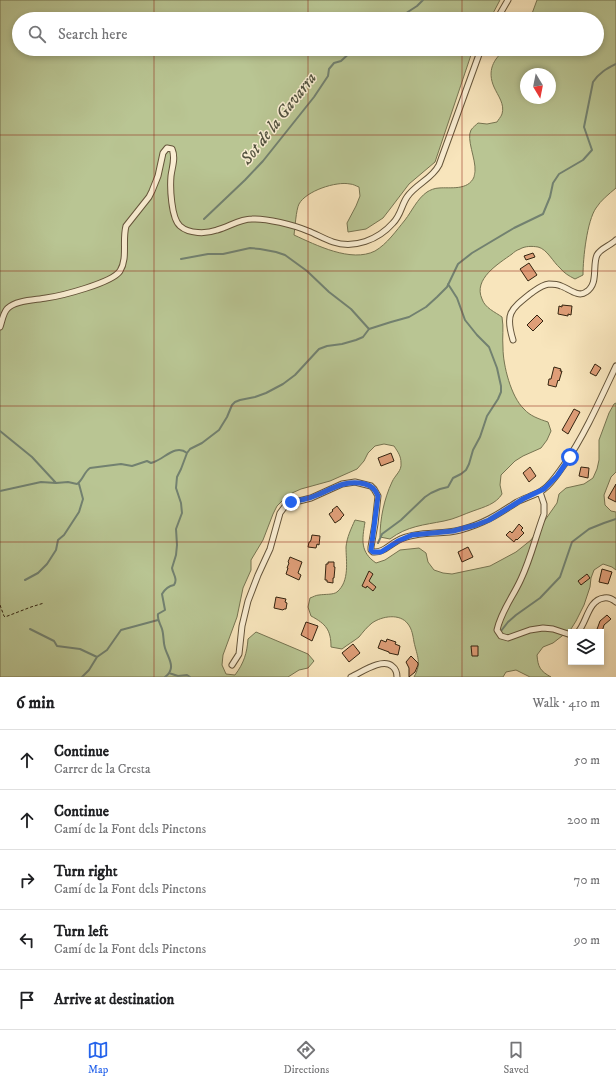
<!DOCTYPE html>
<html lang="en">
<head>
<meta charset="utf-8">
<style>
  :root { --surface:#fff; --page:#f6f6f6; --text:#202124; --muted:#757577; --line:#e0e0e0; --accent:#2563eb }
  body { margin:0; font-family:"IM FELL DW Pica",serif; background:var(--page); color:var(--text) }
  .controls { position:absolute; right:12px; bottom:12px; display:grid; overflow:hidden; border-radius:0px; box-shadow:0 2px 6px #0003 }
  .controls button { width:36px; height:36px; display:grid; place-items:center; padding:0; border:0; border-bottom:1px solid var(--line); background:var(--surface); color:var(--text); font:20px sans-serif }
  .compass { position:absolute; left:520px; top:68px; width:36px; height:36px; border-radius:50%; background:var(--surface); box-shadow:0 2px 6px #0003; rotate:170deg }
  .stop { position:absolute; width:12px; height:12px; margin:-9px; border:3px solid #2563eb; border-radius:50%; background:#fff }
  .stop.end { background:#2563eb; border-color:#fff; box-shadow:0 1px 4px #0008 }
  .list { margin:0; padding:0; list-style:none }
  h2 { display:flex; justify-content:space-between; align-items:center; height:52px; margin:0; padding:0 16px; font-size:17px }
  h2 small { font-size:13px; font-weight:400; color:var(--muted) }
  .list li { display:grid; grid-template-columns:26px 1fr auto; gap:12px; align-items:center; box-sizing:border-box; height:60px; padding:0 16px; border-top:1px solid var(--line) }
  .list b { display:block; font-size:15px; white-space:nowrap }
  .list p { margin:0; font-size:13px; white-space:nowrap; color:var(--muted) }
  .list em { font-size:13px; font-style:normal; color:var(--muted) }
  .icon { flex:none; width:22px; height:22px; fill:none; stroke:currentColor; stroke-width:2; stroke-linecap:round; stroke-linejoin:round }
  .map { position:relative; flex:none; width:616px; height:677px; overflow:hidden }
  .search { position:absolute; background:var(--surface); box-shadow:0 2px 6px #0003; left:12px; right:12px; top:12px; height:44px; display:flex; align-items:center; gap:10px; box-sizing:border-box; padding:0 14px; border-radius:22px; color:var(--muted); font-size:15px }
  .sheet { height:352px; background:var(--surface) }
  nav { display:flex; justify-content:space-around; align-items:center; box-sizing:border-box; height:56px; border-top:1px solid var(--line); background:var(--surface); font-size:11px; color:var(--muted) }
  nav a { display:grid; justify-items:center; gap:2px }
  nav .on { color:var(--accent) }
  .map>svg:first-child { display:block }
  .green { fill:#b9c593; stroke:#767451; fill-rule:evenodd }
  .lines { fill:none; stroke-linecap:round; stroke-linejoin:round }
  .stream { stroke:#728170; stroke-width:2 }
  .building { fill:#df9e78; stroke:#32230f }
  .minor-casing { stroke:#64543a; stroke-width:7 }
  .path { stroke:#32230f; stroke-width:1; stroke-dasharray:3 2; stroke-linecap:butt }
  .minor { stroke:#faeed3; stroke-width:5 }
  .route { stroke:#2563eb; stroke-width:5 }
  .grid { fill:none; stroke:#8f2418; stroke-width:1; stroke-opacity:0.55 }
  .labels { text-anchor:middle; stroke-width:3; stroke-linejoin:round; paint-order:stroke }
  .water-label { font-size:17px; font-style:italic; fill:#52523f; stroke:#faeed3 }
</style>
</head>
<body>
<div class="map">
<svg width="616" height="677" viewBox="0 0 616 677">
  <rect width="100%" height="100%" fill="#f8e5bc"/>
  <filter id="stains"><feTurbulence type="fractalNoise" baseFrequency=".005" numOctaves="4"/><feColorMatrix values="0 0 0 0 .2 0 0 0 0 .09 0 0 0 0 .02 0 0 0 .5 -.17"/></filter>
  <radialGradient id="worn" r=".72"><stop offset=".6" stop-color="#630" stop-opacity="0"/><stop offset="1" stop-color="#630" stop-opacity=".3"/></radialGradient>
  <!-- green -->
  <path class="green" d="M 0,0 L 500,0 L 490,19 L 19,19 L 19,49 L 473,49 L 435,162 L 409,184 L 390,209 L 383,218 L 366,229 L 348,232 L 347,223 L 356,206 L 360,196 L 359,187 C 356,186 353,184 350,184 C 336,181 306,191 299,204 C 296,210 295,228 294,235 C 316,245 351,263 375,251 C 387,244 396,231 405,220 C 412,211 417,199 427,192 C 430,190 435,188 439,188 C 450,187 468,191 474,177 C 474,177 475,172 475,171 C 476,159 466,139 471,130 C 473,127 476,125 478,123 L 487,124 L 497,122 C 498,120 501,117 502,114 C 505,104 498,96 494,87 C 487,71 493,59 506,49 L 597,49 L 597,19 L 530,19 L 537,0 L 616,0 L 616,188 C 609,194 601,200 596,208 C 587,221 583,258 583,275 L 575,279 C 569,276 564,273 560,268 C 553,262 547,249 538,247 C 532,246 525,246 520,249 C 517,250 514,252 512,254 C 498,264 473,279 482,299 C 485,308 495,312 502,317 C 504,328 502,337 503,348 C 503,365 511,397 524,409 C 530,416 539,419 548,422 L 551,431 L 547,440 L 541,448 L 523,456 L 515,461 L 501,475 L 500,485 L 502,494 C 496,504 484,507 473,511 C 464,514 455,519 444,521 C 424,525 407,526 390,539 L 380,537 C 380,519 384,499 392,482 C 395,475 402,471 401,463 C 401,456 398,452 394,446 L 384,444 L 375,446 L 368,453 L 364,461 L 357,469 L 330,481 L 301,489 L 292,493 L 284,499 L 277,506 L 273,514 L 263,540 L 251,560 L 251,570 L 243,588 L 237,617 L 223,655 L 222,665 L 226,674 L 235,675 C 244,663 247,653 248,639 L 256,632 L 308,654 L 314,661 L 308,668 L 299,670 L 288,677 L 0,677 ZM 526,74 L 550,74 L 550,98 L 526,98 Z
    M 616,403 L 616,472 L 611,477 L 604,495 L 605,505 L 611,511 L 616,512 L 616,570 L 612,567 L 603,564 L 594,570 L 591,578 L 590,587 L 584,605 L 576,621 L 571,629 L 553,643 L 543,647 L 537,655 C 538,667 540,671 551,677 L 530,677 L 516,670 L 506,672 L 503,677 L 414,677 C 422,663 417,656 414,642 C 413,636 412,629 408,624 C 400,613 382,616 372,623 C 367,627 363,632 359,637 C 354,641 347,645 342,649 L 331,647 C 331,630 326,624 311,616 L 308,607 L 310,598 C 313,597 316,595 319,595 C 325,594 333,595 337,592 C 350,581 346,561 346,547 C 347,537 351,529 355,520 L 365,522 C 362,540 360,552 376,563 L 385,560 L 400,550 L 419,548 L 426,553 L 428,562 L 434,570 L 443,573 L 452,574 L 490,566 L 516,552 L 531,540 L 557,503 L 559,494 L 566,488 L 584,484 L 593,478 L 597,469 L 599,460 L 599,440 L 609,413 L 614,404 Z"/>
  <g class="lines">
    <!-- stream -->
    <path class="stream" d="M 397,19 L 417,6 L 423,0
      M 204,219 L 245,180 L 263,161 L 314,97 L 328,76 L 329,69 L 334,63 L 341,61 L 354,49
      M 181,259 L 208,254 L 223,254 L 250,248 L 260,249 L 276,252 L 285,255 L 307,271 L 329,292 L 351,309 L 369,329
      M 0,431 L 32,457 L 56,483
      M 0,491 L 41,482 L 56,483 L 68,482 L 77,484 C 83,480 84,472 90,468 L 121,464 L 132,466 L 147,461 L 151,463 L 154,462 C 165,458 176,444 187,453
      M 378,543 L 382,534 L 401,520 L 425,497 L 431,493 L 440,489 L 448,487 L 453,478 L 461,474 L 466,470 L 469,464 L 473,450 L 480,437 L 487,416 L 498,399 L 501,392 L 501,386 L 497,368 L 489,347 L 477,335 L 465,320 L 457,298 L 448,284
      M 25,580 L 38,573 L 47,564 L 56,550 L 58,540 L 64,535 L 79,512 L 83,499 L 79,484
      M 30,629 L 54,641 L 57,646 L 80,649 L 97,657
      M 501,631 L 508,622 L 516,615 L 540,598 L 560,577 L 572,542 L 589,529 L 604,523 L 616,519
      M 169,673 L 178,676 L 187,675 L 190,677
      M 82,677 L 89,670 L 97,657 L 107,650 L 121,630 L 158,620
      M 165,677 C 177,668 168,658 165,648 C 163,642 164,635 162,629 C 160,623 157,620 158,614 L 165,610 L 162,594 C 165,589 168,586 174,585 C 178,579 173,574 172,568 L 176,555 L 177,545 L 176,529 L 182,513 L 181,503 L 176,488 L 177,477 L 181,469 L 187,453 L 190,449 L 202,443 L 219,430 L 227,417 L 232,405 L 235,402 L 240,400 L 255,397 L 266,393 L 283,384 L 295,375 L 319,349 L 327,346 L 342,344 L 356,340 L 363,337 L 369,329 L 391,322 L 409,317 L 426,307 L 437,297 L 447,287 L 458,264 L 472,253 L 514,228 L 543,214 L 550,197 L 553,183 L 559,174 L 583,160 L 592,150 L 584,127 L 593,82 C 599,73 606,69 616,64"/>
  </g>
  <!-- building -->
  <path class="building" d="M 533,253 L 535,257 L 526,260 L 524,256 Z
    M 529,263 L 537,275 L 528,281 L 520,269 Z
    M 562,305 L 572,306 L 571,315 L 568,314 L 568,316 L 558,314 L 559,306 L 562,307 Z
    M 537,315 L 543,321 L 533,331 L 527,325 Z
    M 595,364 L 601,368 L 596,376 L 590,373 Z
    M 554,367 L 561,369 L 560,371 L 562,371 L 559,381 L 558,380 L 556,387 L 548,385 L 549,379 L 551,379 Z
    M 574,409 L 580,412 L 568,434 L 562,430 Z
    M 391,453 L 394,461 L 381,466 L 378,458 Z
    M 530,467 L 536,476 L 529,482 L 523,473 Z
    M 581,467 L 589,468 L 588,478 L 579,476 Z
    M 616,484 L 616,502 L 608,498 Z
    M 337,506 L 344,515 L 341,518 L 341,519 L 335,523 L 329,514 L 333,511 L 332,510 Z
    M 519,524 L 523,528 L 521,530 L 524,533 L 517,540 L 516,539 L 514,542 L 506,535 L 510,531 L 512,533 Z
    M 312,535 L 320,536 L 319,545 L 317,544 L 316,548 L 308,547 L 309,542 L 310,542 L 311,540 Z
    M 468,547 L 473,557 L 462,562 L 458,552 Z
    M 290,557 L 302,562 L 298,573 L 301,575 L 299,580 L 286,574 L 288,568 L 287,568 L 289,563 L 288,562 Z
    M 328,562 L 334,562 L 334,567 L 335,567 L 334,578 L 333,578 L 333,583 L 327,582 L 327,580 L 325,580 L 326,564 L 328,564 Z
    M 602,569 L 612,572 L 608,584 L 599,582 Z
    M 369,571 L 373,574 L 369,581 L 376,587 L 373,591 L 367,586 L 366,588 L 362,586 Z
    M 587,574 L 590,578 L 581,585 L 578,581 Z
    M 276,597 L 286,599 L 285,602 L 287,603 L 286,609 L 284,609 L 283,610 L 274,608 Z
    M 607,615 L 611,619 L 604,625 L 602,632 L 596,632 L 600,621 Z
    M 306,622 L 318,626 L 312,641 L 301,635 Z
    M 387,639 L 396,642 L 395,644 L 400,646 L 398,655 L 389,653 L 389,652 L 378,648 L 381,640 L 386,642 Z
    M 353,644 L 360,653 L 349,662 L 342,653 Z
    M 471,646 L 478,646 L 478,656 L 472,656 Z
    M 411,656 L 418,663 L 418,665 L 415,672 L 409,677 L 409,668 L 406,662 Z"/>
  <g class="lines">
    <defs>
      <path id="minor" d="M 497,19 L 508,0
        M 0,327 C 2,322 3,312 8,308 C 16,300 36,300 46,298 C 61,296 112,283 120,271 C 128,258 122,241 126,226 L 149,197 L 152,191 L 158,176 L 163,153 L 167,148 L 172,149 C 176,158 172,167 171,176 C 170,187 171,218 180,226 C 189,234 206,234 217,230 C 229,227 239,219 252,219 C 266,218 294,225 308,231 C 316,234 324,239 333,242 C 354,249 378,240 393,223 C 401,215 401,206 407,197 C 416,184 432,179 439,165 L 481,49
        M 513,340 C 505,314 510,310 530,294 C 536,290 541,285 549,284 C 553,284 557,284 561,286 C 568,288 578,298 586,292 C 599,284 592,266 597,255 C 601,248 610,246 616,240
        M 540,492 L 544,504 L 544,514 C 536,535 531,558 521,579 C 513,597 501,611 497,630 L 501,636 L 508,638 L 530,630 L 543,628 L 553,629 L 571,635
        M 578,632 C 587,622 588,600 604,598 C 609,597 612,599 616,602
        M 232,665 L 239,654 L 242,626 L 248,601 L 258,575 L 270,549 L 280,513 L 286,505 L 291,503 L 311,498 L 342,484 L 355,482 L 371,486 L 374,489 L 378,496 L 375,524 L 371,547 L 371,550 L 373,552 C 383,553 389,545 397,541 C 402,538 409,536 415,535 C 430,532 445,534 460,530 C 483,524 497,515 517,502 C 526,497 537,495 544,489 C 552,483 558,473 564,465 C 585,434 600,400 616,366
        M 351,677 C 362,672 382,658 392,666 C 396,669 397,672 397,677"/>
    </defs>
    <!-- minor casing -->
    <use href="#minor" class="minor-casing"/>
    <!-- path -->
    <path class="path" d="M 0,605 L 4,616 L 5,617 L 31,607 L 44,603"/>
    <!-- minor -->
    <use href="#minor" class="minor"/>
  </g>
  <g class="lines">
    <!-- route -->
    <path class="route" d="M 291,502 C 298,500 305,500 312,497 C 331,490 344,479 365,484 C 372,486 375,489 378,496 L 371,550 L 373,552 L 381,552 L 398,541 L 412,535 L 453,531 L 476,525 L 489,520 L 523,499 L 544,489 L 557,476 L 570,457"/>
  </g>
  <!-- grid -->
  <path class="grid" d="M 154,0 L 154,19M 308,0 L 308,19M 462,0 L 462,19M 154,49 L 154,677M 308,49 L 308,677M 462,49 L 462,677M 0,135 L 616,135M 0,271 L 616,271M 0,406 L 616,406M 0,542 L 616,542"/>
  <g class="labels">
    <!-- water labels -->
    <g class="water-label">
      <text transform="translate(278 118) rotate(-52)" y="6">Sot de la Gavarra</text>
    </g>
  </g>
  <rect width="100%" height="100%" filter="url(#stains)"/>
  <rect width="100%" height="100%" fill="url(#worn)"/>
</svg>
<div class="controls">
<button><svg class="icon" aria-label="layers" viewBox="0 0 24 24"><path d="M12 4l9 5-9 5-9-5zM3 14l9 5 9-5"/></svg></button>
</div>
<svg class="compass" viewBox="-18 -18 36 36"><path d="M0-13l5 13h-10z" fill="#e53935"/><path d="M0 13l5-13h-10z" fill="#757577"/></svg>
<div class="stop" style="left:570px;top:457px"></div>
<div class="stop end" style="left:291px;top:502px"></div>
<div class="search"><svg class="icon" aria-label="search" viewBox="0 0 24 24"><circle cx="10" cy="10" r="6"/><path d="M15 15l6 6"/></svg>Search here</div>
</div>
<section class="sheet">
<h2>6 min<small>Walk · 410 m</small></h2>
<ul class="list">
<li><svg class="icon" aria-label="ahead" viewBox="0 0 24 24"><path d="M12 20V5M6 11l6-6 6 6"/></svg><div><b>Continue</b><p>Carrer de la Cresta</p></div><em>50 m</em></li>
<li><svg class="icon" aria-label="ahead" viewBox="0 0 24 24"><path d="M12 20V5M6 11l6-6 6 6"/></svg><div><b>Continue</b><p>Camí de la Font dels Pinetons</p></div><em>200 m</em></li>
<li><svg class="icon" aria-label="right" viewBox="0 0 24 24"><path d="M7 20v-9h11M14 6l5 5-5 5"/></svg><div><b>Turn right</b><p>Camí de la Font dels Pinetons</p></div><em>70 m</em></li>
<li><svg class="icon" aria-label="left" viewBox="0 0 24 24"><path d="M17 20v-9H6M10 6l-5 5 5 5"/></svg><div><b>Turn left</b><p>Camí de la Font dels Pinetons</p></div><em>90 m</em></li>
<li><svg class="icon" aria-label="arrive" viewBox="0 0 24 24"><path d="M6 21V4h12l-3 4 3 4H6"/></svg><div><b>Arrive at destination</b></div></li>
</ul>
</section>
<nav>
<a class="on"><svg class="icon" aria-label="map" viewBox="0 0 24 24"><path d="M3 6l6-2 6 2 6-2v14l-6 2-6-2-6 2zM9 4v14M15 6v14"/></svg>Map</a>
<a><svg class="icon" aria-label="directions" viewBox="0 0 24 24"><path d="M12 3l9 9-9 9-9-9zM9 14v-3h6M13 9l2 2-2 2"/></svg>Directions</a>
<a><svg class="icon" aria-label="saved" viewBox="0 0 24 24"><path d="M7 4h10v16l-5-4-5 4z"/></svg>Saved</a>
</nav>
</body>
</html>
